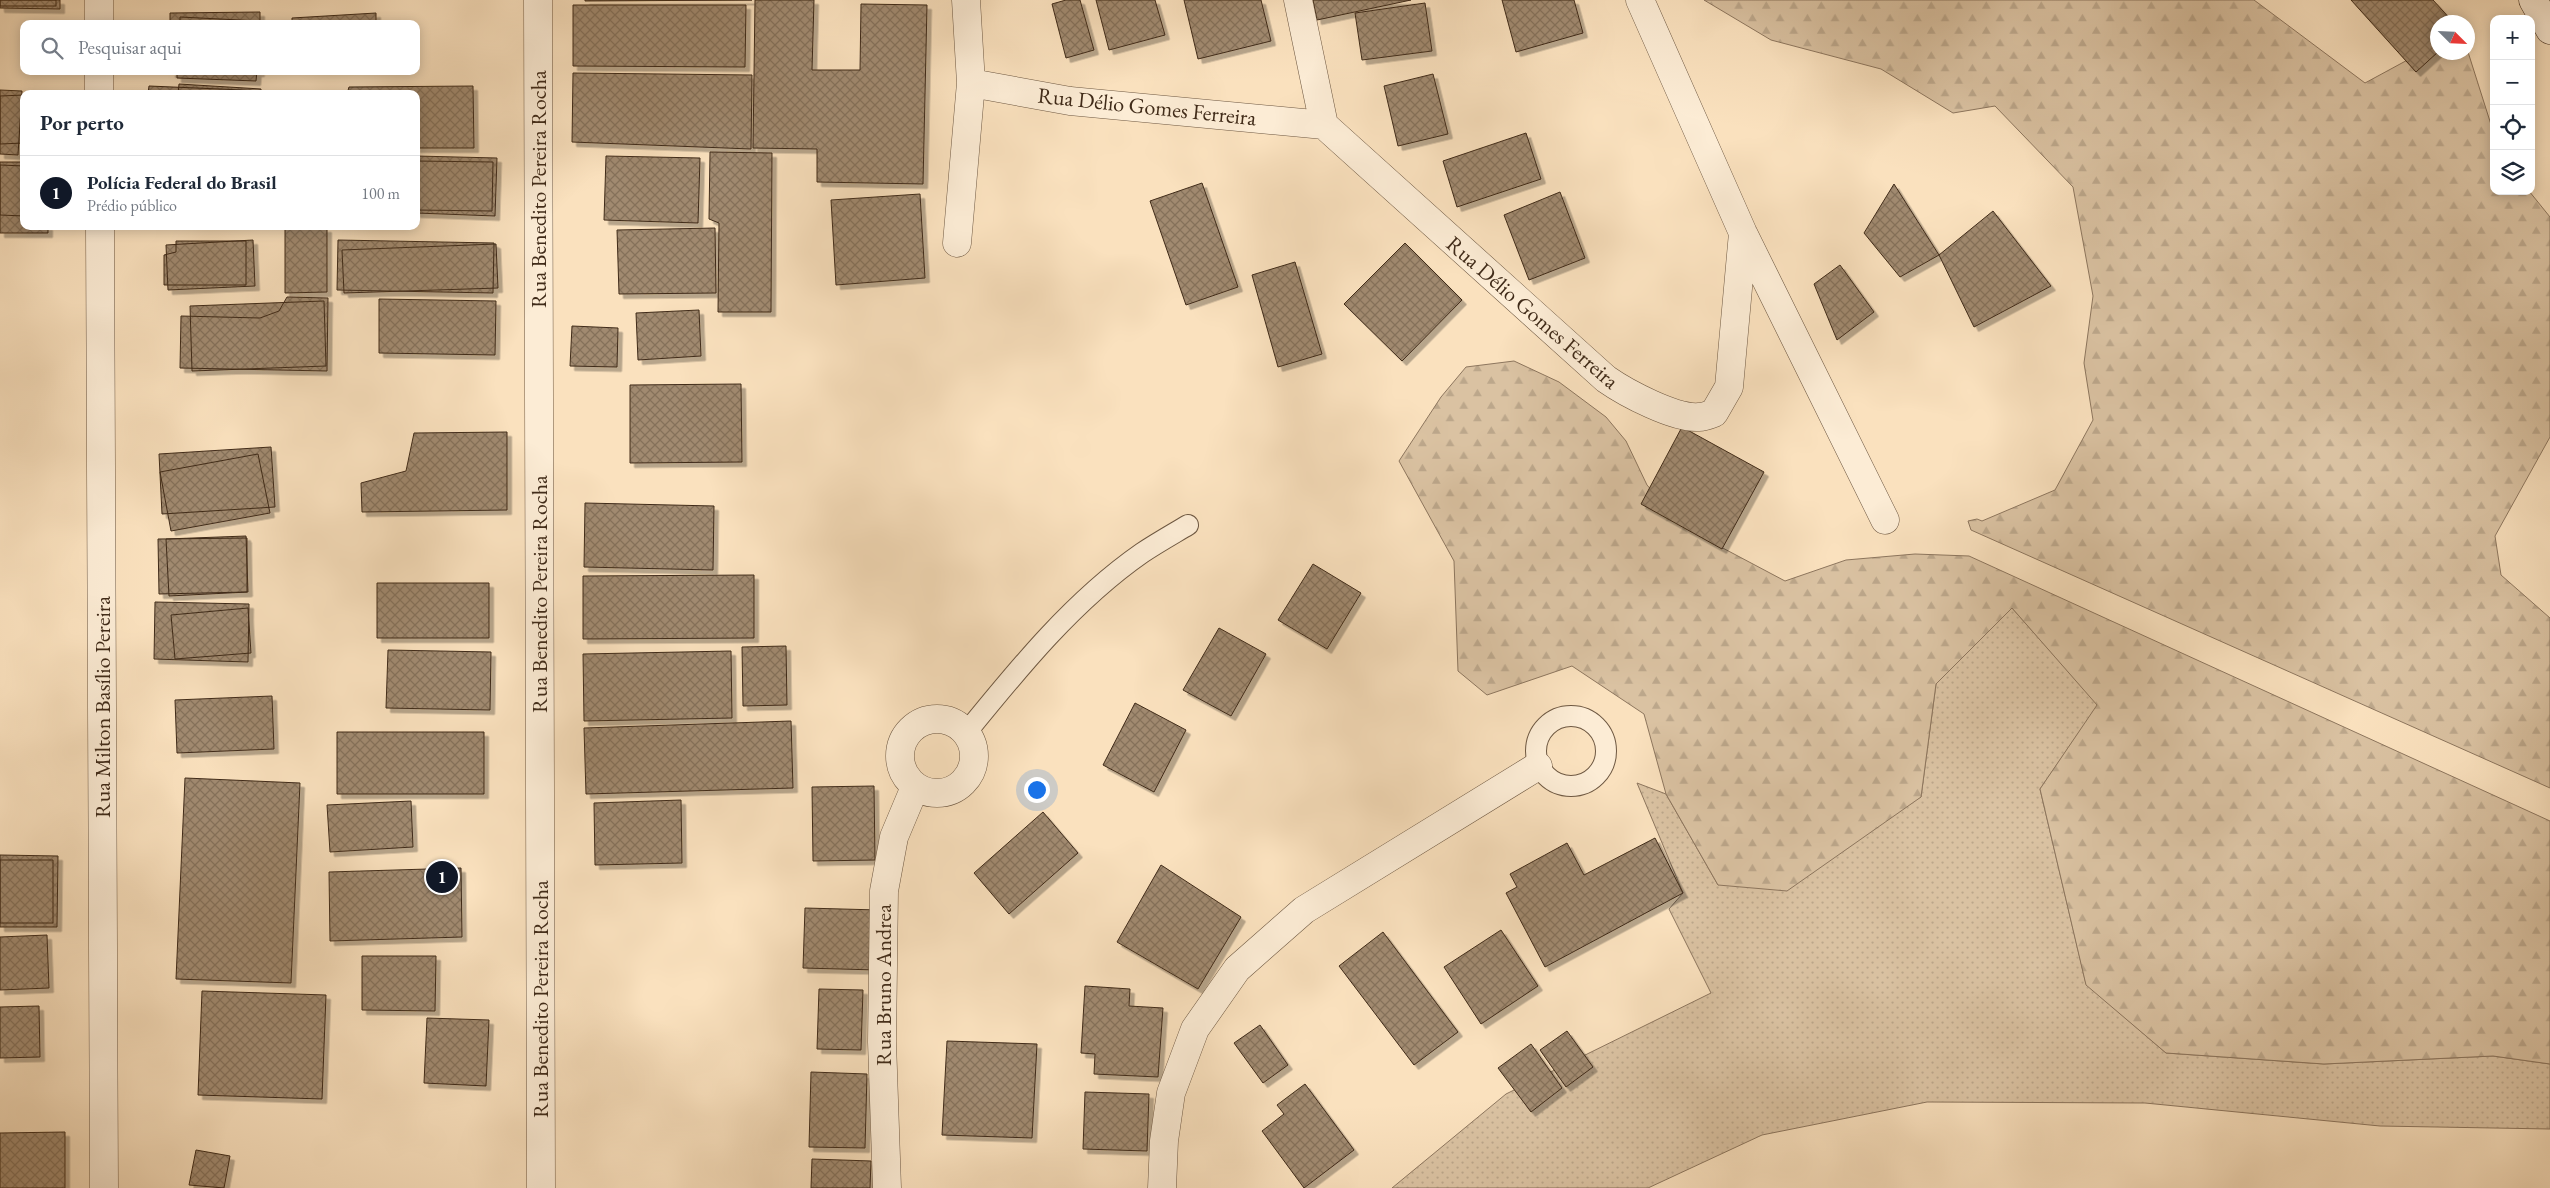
<!DOCTYPE html>
<html lang="pt">
<head>
<meta charset="utf-8">
<style>
  :root { --surface:#fff; --page:#f6f6f7; --text:#1f2937; --muted:#747a83; --line:#e0e1e3; --accent:#111827 }
  body { margin:0; font-family:"EB Garamond",serif; background:var(--page); color:var(--text) }
  .controls { position:absolute; right:15px; top:15px; display:grid; overflow:hidden; border-radius:10px; box-shadow:0 2px 12px #0003 }
  .controls button { width:45px; height:45px; display:grid; place-items:center; padding:0; border:0; border-bottom:1px solid var(--line); background:var(--surface); color:var(--text); font:25px sans-serif }
  .compass { position:absolute; left:2430px; top:15px; width:45px; height:45px; border-radius:50%; background:var(--surface); box-shadow:0 2px 12px #0003; rotate:114deg }
  .you { position:absolute; left:1036px; top:789px; width:18px; height:18px; margin:-12px; border:4px solid #fff; border-radius:50%; background:#1a73e8; box-shadow:0 0 0 8px #1a73e833 }
  .badge { display:grid; place-items:center; width:32px; height:32px; border-radius:50%; background:var(--accent); color:#fff; font-size:16px; font-weight:700 }
  .pin { position:absolute; translate:-50% -50%; border:2px solid #fff; box-shadow:0 1px 5px #0006 }
  .list { margin:0; padding:0; list-style:none }
  h2 { display:flex; justify-content:space-between; align-items:center; height:65px; margin:0; padding:0 20px; font-size:21px }
  h2 small { font-size:16px; font-weight:400; color:var(--muted) }
  .list li { display:grid; grid-template-columns:32px 1fr auto; gap:15px; align-items:center; box-sizing:border-box; height:75px; padding:0 20px; border-top:1px solid var(--line) }
  .list b { display:block; font-size:19px; white-space:nowrap }
  .list p { margin:0; font-size:16px; white-space:nowrap; color:var(--muted) }
  .list em { font-size:16px; font-style:normal; color:var(--muted) }
  .icon { flex:none; width:28px; height:28px; fill:none; stroke:currentColor; stroke-width:2; stroke-linecap:round; stroke-linejoin:round }
  .map { position:relative; flex:none; width:2550px; height:1188px; overflow:hidden }
  .search { position:absolute; background:var(--surface); box-shadow:0 2px 12px #0003; left:20px; top:20px; width:400px; height:55px; display:flex; align-items:center; gap:12px; box-sizing:border-box; padding:0 18px; border-radius:10px; color:var(--muted); font-size:19px }
  .panel { position:absolute; background:var(--surface); box-shadow:0 2px 12px #0003; left:20px; top:90px; width:400px; height:140px; border-radius:10px }
  .map>svg:first-child { display:block }
  .grass { fill:url(#grass-dots); stroke:#8d765e }
  .forest { fill:url(#forest-firs); stroke:#8d765e }
  .building { fill:url(#building-cross-hatch); stroke:#402b19; filter:url(#shadow) }
  .lines { fill:none; stroke-linecap:round; stroke-linejoin:round }
  .lane-casing { stroke:#6e5842; stroke-width:22 }
  .street-casing { stroke:#6e5842; stroke-width:29 }
  .secondary-casing { stroke:#402b19; stroke-width:29 }
  .lane { stroke:#fcecd5; stroke-width:20 }
  .street { stroke:#fcecd5; stroke-width:28 }
  .secondary { stroke:#fcecd5; stroke-width:28 }
  .labels { text-anchor:middle; stroke-width:4; stroke-linejoin:round; paint-order:stroke }
  .street-label { font-size:22px; fill:#402b19; stroke:#fcecd5 }
</style>
</head>
<body>
<div class="map">
<svg width="2550" height="1188" viewBox="0 0 2550 1188">
  <defs>
    <pattern id="grass-dots" width="8" height="8" patternUnits="userSpaceOnUse" patternTransform="scale(1.25)"><rect width="8" height="8" fill="#dac2a2"/><path d="M2 2h.1M6 6h.1" fill="none" stroke="#bca78b" stroke-width="1.8" stroke-linecap="round"/></pattern>
    <pattern id="forest-firs" width="22" height="20" patternUnits="userSpaceOnUse" patternTransform="scale(1.25)"><rect width="22" height="20" fill="#dac2a2"/><path d="M5 1l3.5 6h-7zM16 11l3.5 6h-7z" fill="#bca78b"/></pattern>
    <pattern id="building-cross-hatch" width="8" height="8" patternUnits="userSpaceOnUse" patternTransform="scale(1.25)"><rect width="8" height="8" fill="#a18a6f"/><path d="M0 0l8 8M0 8l8-8" fill="none" stroke="#85715a"/></pattern>
    <filter id="shadow"><feDropShadow dx="4.5" dy="4.5" stdDeviation="0" flood-color="#0004"/></filter>
  </defs>
  <rect width="100%" height="100%" fill="#fae1be"/>
  <filter id="stains"><feTurbulence type="fractalNoise" baseFrequency=".004" numOctaves="4"/><feColorMatrix values="0 0 0 0 .2 0 0 0 0 .09 0 0 0 0 .02 0 0 0 .5 -.17"/></filter>
  <radialGradient id="worn" r=".72"><stop offset=".6" stop-color="#630" stop-opacity="0"/><stop offset="1" stop-color="#630" stop-opacity=".3"/></radialGradient>
  <!-- grass -->
  <path class="grass" d="M 2012,608 L 2098,705 L 2040,789 L 2086,984 L 2166,1053 L 2324,1064 L 2493,1056 L 2550,1064 L 2550,1129 L 2380,1126 L 2145,1103 L 1927,1102 L 1762,1135 L 1648,1188 L 1392,1188 L 1506,1094 L 1711,993 L 1669,909 L 1683,893 L 1637,783 L 1666,794 L 1718,885 L 1921,797 L 1936,684 Z"/>
  <!-- forest -->
  <path class="forest" d="M 1704,0 L 2254,0 L 2365,83 L 2437,44 L 2438,52 L 2468,52 L 2494,134 L 2494,191 L 2529,191 L 2550,217 L 2550,437 L 2495,536 L 2501,575 L 2550,618 L 2550,788 L 1971,530 L 1968,521 L 1977,519 L 1982,521 L 2055,490 L 2093,420 L 2084,363 L 2093,296 L 2073,187 L 1995,106 L 1953,113 L 1881,69 L 1771,40 Z
    M 1514,361 L 1559,382 L 1606,417 L 1626,441 L 1647,485 L 1685,528 L 1785,581 L 1846,560 L 1915,554 L 1969,556 L 2550,821 L 2550,1064 L 2493,1056 L 2324,1064 L 2166,1053 L 2086,985 L 2040,789 L 2097,705 L 2012,608 L 1936,684 L 1921,797 L 1787,891 L 1718,885 L 1666,794 L 1644,714 L 1572,666 L 1487,695 L 1458,671 L 1454,561 L 1399,461 L 1441,397 L 1466,367 Z"/>
  <!-- building -->
  <path class="building" d="M 0,0 L 56,0 L 56,6 L 0,6 Z
    M 0,0 L 60,0 L 60,9 L 0,8 Z
    M 585,0 L 752,0 L 585,1 Z
    M 755,0 L 814,0 L 812,70 L 860,70 L 861,4 L 927,5 L 923,184 L 817,182 L 817,149 L 753,148 Z
    M 1066,0 L 1080,0 L 1094,50 L 1066,58 L 1052,4 Z
    M 1096,0 L 1155,0 L 1165,35 L 1109,50 Z
    M 1184,0 L 1261,0 L 1271,41 L 1198,59 Z
    M 1313,0 L 1411,0 L 1317,20 Z
    M 1502,0 L 1574,0 L 1583,33 L 1516,52 Z
    M 2351,0 L 2433,0 L 2453,22 L 2438,22 L 2438,52 L 2416,72 Z
    M 1425,3 L 1432,51 L 1362,60 L 1355,13 Z
    M 573,5 L 746,5 L 745,67 L 573,66 Z
    M 260,12 L 260,24 L 170,24 L 170,13 Z
    M 376,13 L 376,24 L 292,24 L 292,18 Z
    M 180,17 L 259,21 L 259,24 L 180,24 Z
    M 171,71 L 260,71 L 260,72 L 171,73 Z
    M 177,71 L 257,71 L 256,81 L 177,78 Z
    M 573,73 L 752,75 L 751,149 L 572,142 Z
    M 1433,74 L 1448,134 L 1398,146 L 1384,86 Z
    M 179,84 L 261,89 L 261,94 L 178,94 Z
    M 149,86 L 266,91 L 266,94 L 148,94 Z
    M 473,86 L 474,148 L 416,148 L 416,94 L 347,94 L 349,87 Z
    M 0,90 L 22,91 L 18,155 L 0,154 Z
    M 24,95 L 24,143 L 0,144 L 0,96 Z
    M 1526,133 L 1541,179 L 1457,207 L 1443,161 Z
    M 710,152 L 772,153 L 771,312 L 718,312 L 719,223 L 709,219 Z
    M 416,156 L 497,158 L 495,216 L 416,213 Z
    M 606,156 L 700,158 L 698,223 L 604,220 Z
    M 416,161 L 493,162 L 492,211 L 416,210 Z
    M 0,162 L 24,162 L 24,226 L 48,226 L 48,233 L 0,233 Z
    M 0,165 L 24,166 L 24,216 L 0,215 Z
    M 1202,183 L 1238,287 L 1186,305 L 1150,201 Z
    M 1894,184 L 1939,255 L 1900,277 L 1864,233 Z
    M 1560,192 L 1585,258 L 1529,280 L 1504,215 Z
    M 920,194 L 925,278 L 836,285 L 831,200 Z
    M 1993,211 L 2051,286 L 1974,327 L 1939,255 Z
    M 285,228 L 327,228 L 327,292 L 285,293 Z
    M 715,228 L 716,293 L 619,294 L 617,230 Z
    M 253,240 L 255,286 L 168,290 L 166,245 Z
    M 338,240 L 494,243 L 493,293 L 337,290 Z
    M 176,241 L 246,241 L 246,285 L 164,285 L 164,255 L 176,252 Z
    M 1405,243 L 1462,300 L 1402,361 L 1344,304 Z
    M 496,244 L 498,288 L 344,293 L 342,250 Z
    M 1295,262 L 1322,354 L 1278,367 L 1252,275 Z
    M 1840,265 L 1874,312 L 1837,340 L 1814,284 Z
    M 287,297 L 328,298 L 327,371 L 180,368 L 181,316 L 260,318 L 279,311 Z
    M 379,299 L 496,301 L 495,355 L 379,353 Z
    M 324,301 L 326,366 L 192,371 L 190,306 Z
    M 699,310 L 701,356 L 638,360 L 636,313 Z
    M 572,326 L 618,328 L 617,367 L 570,366 Z
    M 741,384 L 742,462 L 630,463 L 630,385 Z
    M 1682,427 L 1764,472 L 1722,549 L 1641,504 Z
    M 507,432 L 507,510 L 362,512 L 361,483 L 406,471 L 414,433 Z
    M 271,447 L 275,507 L 162,514 L 159,454 Z
    M 258,454 L 270,513 L 171,531 L 160,472 Z
    M 585,503 L 714,506 L 713,570 L 584,567 Z
    M 246,536 L 248,592 L 169,596 L 166,539 Z
    M 247,538 L 247,592 L 159,594 L 158,539 Z
    M 1313,564 L 1361,593 L 1327,649 L 1278,620 Z
    M 754,575 L 754,638 L 583,639 L 583,576 Z
    M 377,583 L 489,583 L 489,638 L 377,638 Z
    M 155,602 L 249,604 L 248,662 L 154,659 Z
    M 248,608 L 251,653 L 175,659 L 171,615 Z
    M 1219,628 L 1266,654 L 1231,716 L 1183,690 Z
    M 786,646 L 787,705 L 743,706 L 742,647 Z
    M 388,650 L 491,652 L 490,710 L 386,708 Z
    M 731,651 L 732,718 L 584,721 L 583,654 Z
    M 272,696 L 274,749 L 177,753 L 175,700 Z
    M 1135,703 L 1186,730 L 1154,792 L 1103,765 Z
    M 791,721 L 793,788 L 586,794 L 584,728 Z
    M 337,732 L 484,732 L 484,794 L 337,794 Z
    M 185,778 L 300,783 L 291,983 L 176,979 Z
    M 874,786 L 875,860 L 813,861 L 812,787 Z
    M 681,800 L 682,863 L 595,865 L 594,803 Z
    M 411,801 L 413,847 L 330,852 L 327,805 Z
    M 1043,812 L 1078,853 L 1009,914 L 974,873 Z
    M 1655,838 L 1683,893 L 1545,967 L 1506,893 L 1517,887 L 1510,874 L 1567,843 L 1584,875 Z
    M 0,855 L 58,856 L 57,927 L 0,927 Z
    M 0,860 L 53,860 L 53,923 L 0,923 Z
    M 1161,865 L 1241,917 L 1198,989 L 1117,942 Z
    M 461,868 L 462,937 L 330,941 L 329,872 Z
    M 805,908 L 879,910 L 877,970 L 803,968 Z
    M 1501,930 L 1538,986 L 1481,1024 L 1444,967 Z
    M 1383,932 L 1458,1032 L 1414,1065 L 1339,966 Z
    M 47,935 L 49,988 L 0,990 L 0,937 Z
    M 362,956 L 436,956 L 435,1011 L 362,1010 Z
    M 1085,986 L 1130,989 L 1129,1006 L 1163,1008 L 1158,1077 L 1094,1074 L 1095,1054 L 1081,1053 Z
    M 819,989 L 863,990 L 861,1050 L 817,1049 Z
    M 202,991 L 326,995 L 322,1099 L 198,1095 Z
    M 39,1006 L 40,1057 L 0,1058 L 0,1007 Z
    M 427,1018 L 489,1020 L 486,1086 L 424,1083 Z
    M 1260,1025 L 1288,1065 L 1263,1083 L 1234,1043 Z
    M 1567,1031 L 1593,1067 L 1566,1087 L 1540,1050 Z
    M 947,1041 L 1037,1044 L 1032,1138 L 942,1135 Z
    M 1531,1044 L 1562,1088 L 1531,1112 L 1498,1068 Z
    M 811,1072 L 867,1074 L 865,1148 L 809,1147 Z
    M 1305,1084 L 1354,1150 L 1304,1188 L 1262,1131 L 1284,1114 L 1277,1105 Z
    M 1085,1092 L 1149,1094 L 1147,1151 L 1083,1149 Z
    M 65,1132 L 65,1188 L 0,1188 L 0,1133 Z
    M 196,1150 L 230,1156 L 224,1188 L 189,1185 Z
    M 812,1159 L 871,1161 L 870,1188 L 811,1188 Z"/>
  <g class="lines">
    <defs>
      <path id="lane" d="M1536 751a35 35 0 1 1 70 0a35 35 0 1 1-70 0Z
        M 966,733 C 1018,669 1073,601 1142,553 C 1157,543 1173,534 1188,525"/>
      <path id="street" d="M 99,0 L 99,24
        M 538,0 L 541,1188
        M 1298,0 L 1324,125
        M 1640,0 L 1743,233 L 1885,520
        M 99,71 L 99,94
        M 971,83 L 1070,101 L 1324,125 L 1606,379 C 1626,393 1675,419 1699,417 C 1704,417 1709,415 1714,413 L 1729,387 L 1743,233
        M 100,226 L 104,1188
        M 957,243 L 971,83 L 966,0
        M900 756a37 37 0 1 1 74 0a37 37 0 1 1-74 0Z
        M 887,1188 L 882,1042 L 884,891 L 894,837 L 915,787
        M 1162,1188 L 1164,1141 L 1171,1093 L 1195,1029 L 1237,969 L 1304,910 L 1538,766"/>
      <path id="secondary" d="M 2533,0 L 2550,30"/>
    </defs>
    <!-- lane casing -->
    <use href="#lane" class="lane-casing"/>
    <!-- street casing -->
    <use href="#street" class="street-casing"/>
    <!-- secondary casing -->
    <use href="#secondary" class="secondary-casing"/>
    <!-- lane -->
    <use href="#lane" class="lane"/>
    <!-- street -->
    <use href="#street" class="street"/>
    <!-- secondary -->
    <use href="#secondary" class="secondary"/>
  </g>
  <g class="labels">
    <!-- street labels -->
    <g class="street-label">
      <text transform="translate(1147 106) rotate(6)" y="8">Rua Délio Gomes Ferreira</text>
      <text transform="translate(538 189) rotate(-90)" y="8">Rua Benedito Pereira Rocha</text>
      <text transform="translate(1533 312) rotate(41)" y="8">Rua Délio Gomes Ferreira</text>
      <text transform="translate(539 594) rotate(-90)" y="8">Rua Benedito Pereira Rocha</text>
      <text transform="translate(102 707) rotate(-90)" y="8">Rua Milton Basílio Pereira</text>
      <text transform="translate(883 985) rotate(-90)" y="8">Rua Bruno Andrea</text>
      <text transform="translate(540 999) rotate(-90)" y="8">Rua Benedito Pereira Rocha</text>
    </g>
  </g>
  <rect width="100%" height="100%" filter="url(#stains)"/>
  <rect width="100%" height="100%" fill="url(#worn)"/>
</svg>
<div class="controls">
<button>+</button>
<button>−</button>
<button><svg class="icon" aria-label="locate" viewBox="0 0 24 24"><circle cx="12" cy="12" r="6"/><path d="M12 2v4M12 18v4M2 12h4M18 12h4"/></svg></button>
<button><svg class="icon" aria-label="layers" viewBox="0 0 24 24"><path d="M12 4l9 5-9 5-9-5zM3 14l9 5 9-5"/></svg></button>
</div>
<svg class="compass" viewBox="-18 -18 36 36"><path d="M0-13l5 13h-10z" fill="#e53935"/><path d="M0 13l5-13h-10z" fill="#747a83"/></svg>
<div class="you"></div>
<div class="pin badge" style="left:442px;top:877px">1</div>
<div class="search"><svg class="icon" aria-label="search" viewBox="0 0 24 24"><circle cx="10" cy="10" r="6"/><path d="M15 15l6 6"/></svg>Pesquisar aqui</div>
<section class="panel">
<h2>Por perto<small></small></h2>
<ul class="list">
<li><span class="badge">1</span><div><b>Polícia Federal do Brasil</b><p>Prédio público</p></div><em>100 m</em></li>
</ul>
</section>
</div>
</body>
</html>
